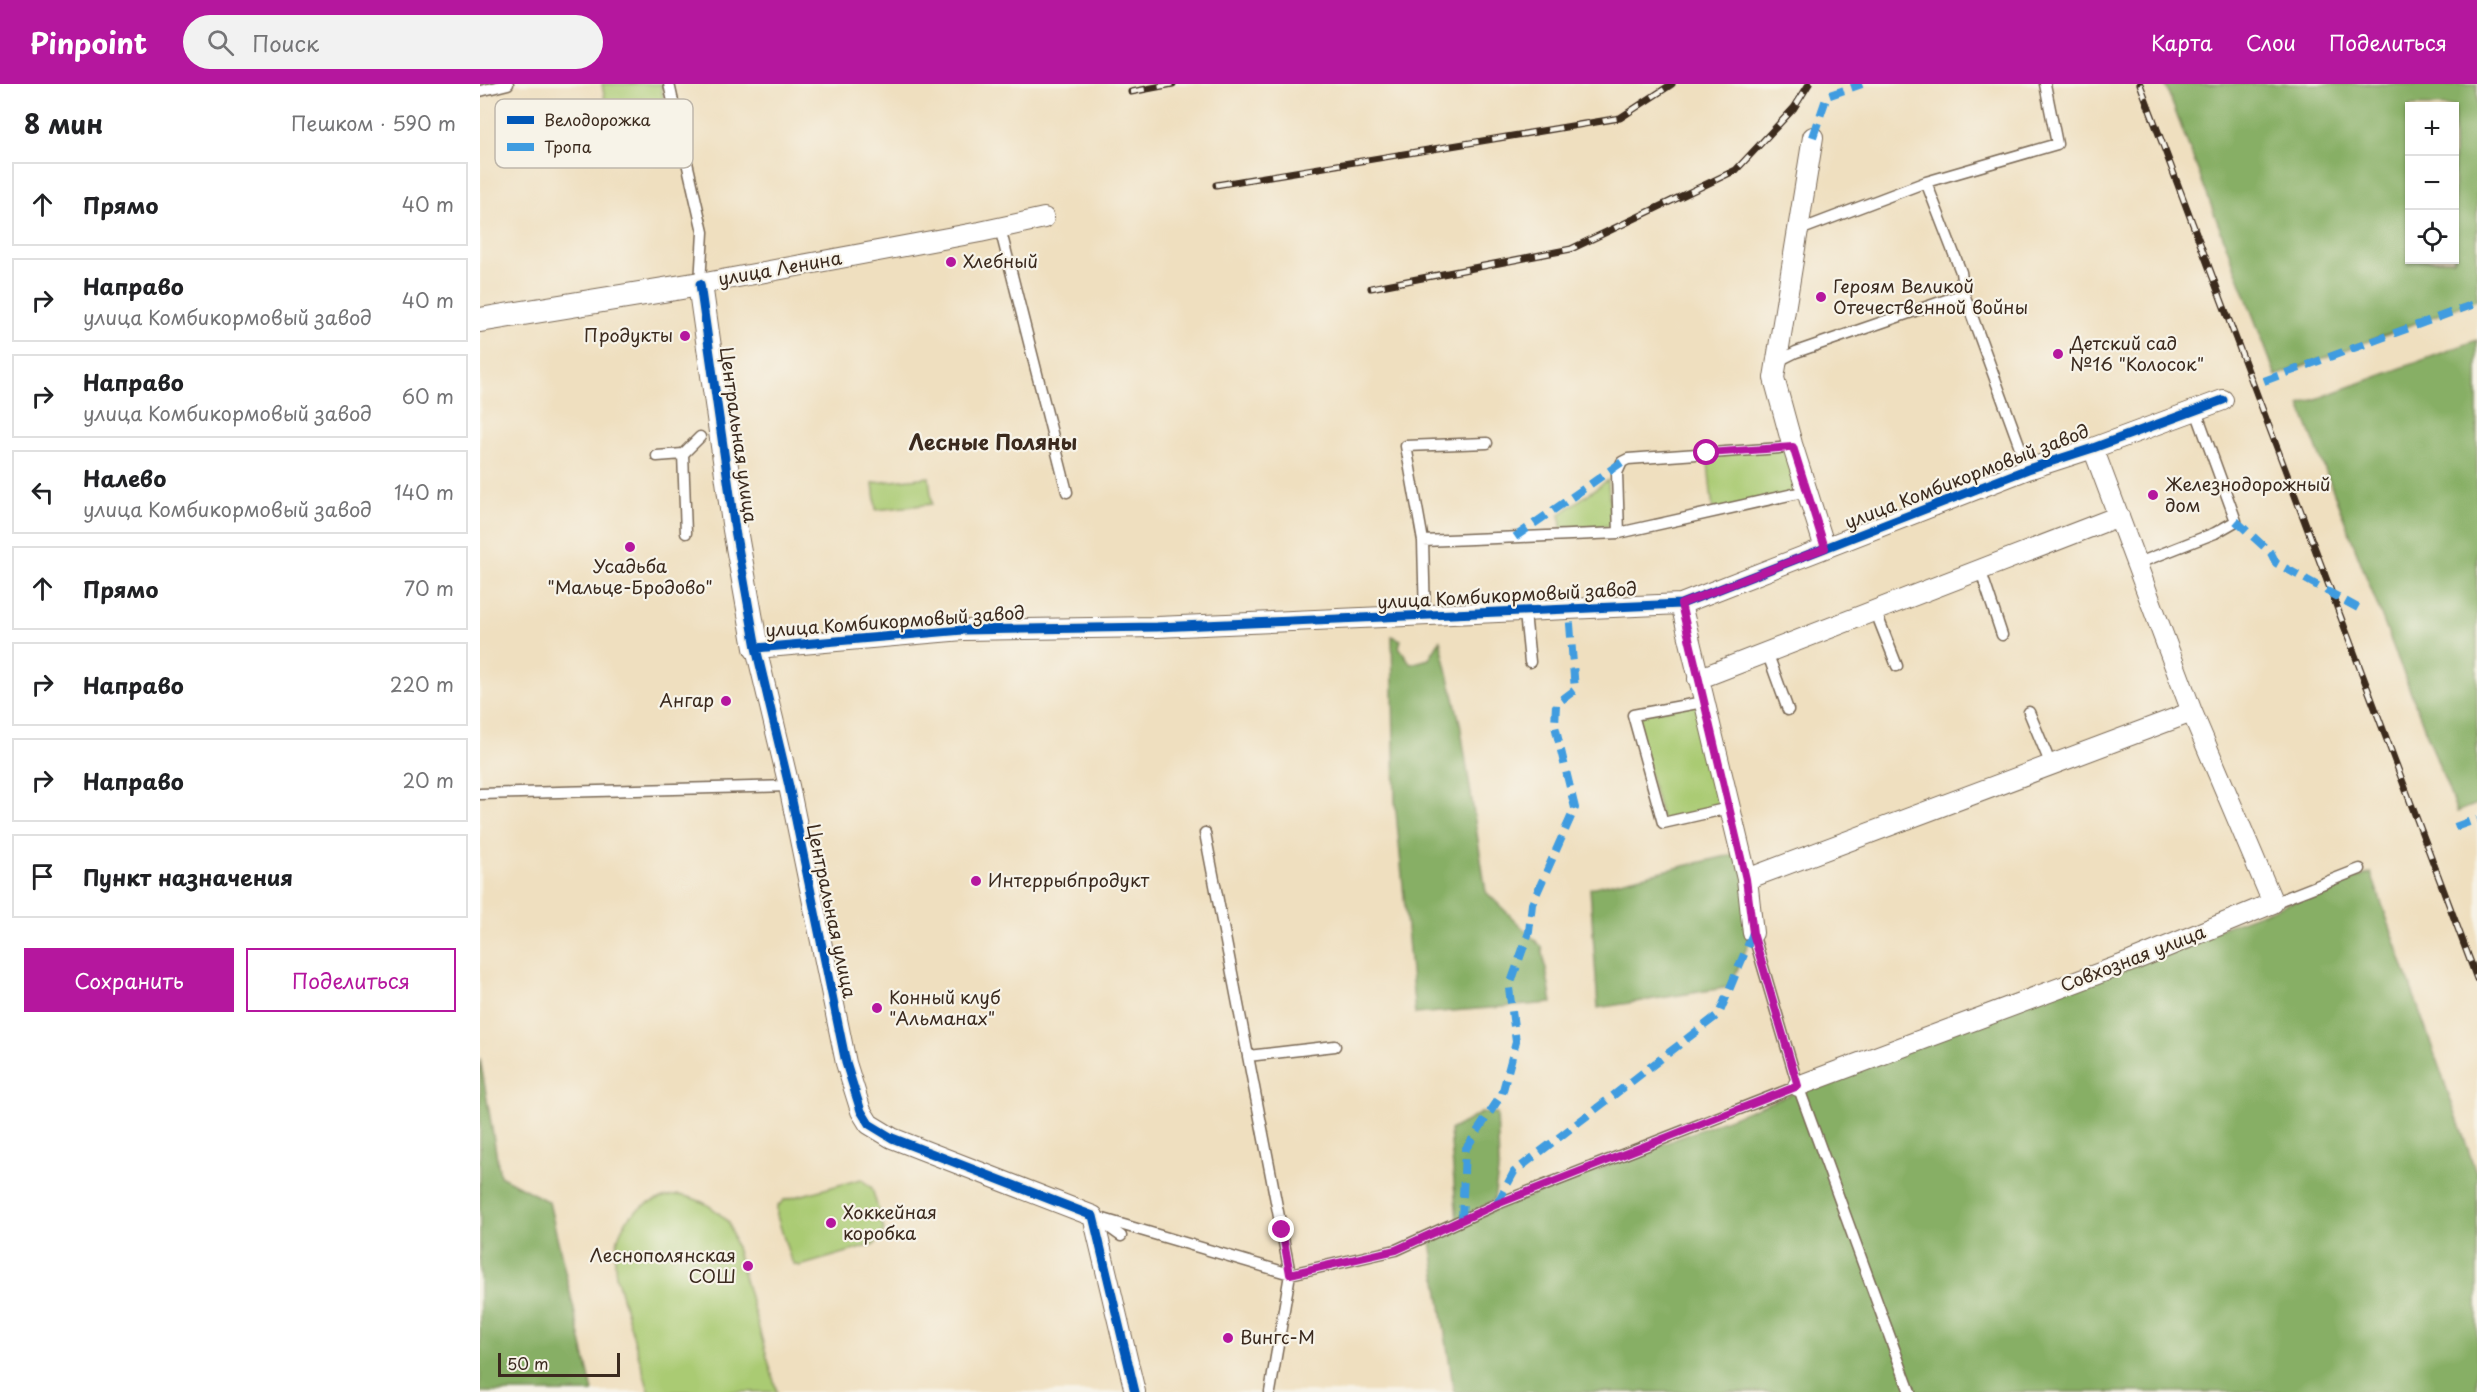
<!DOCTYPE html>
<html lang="ru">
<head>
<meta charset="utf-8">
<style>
  :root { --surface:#fff; --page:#f2f2f2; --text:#202124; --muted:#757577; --line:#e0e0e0; --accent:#b5179e }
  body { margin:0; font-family:"Playpen Sans",sans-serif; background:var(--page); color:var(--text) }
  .controls { position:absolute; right:18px; top:18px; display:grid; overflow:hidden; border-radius:0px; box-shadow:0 2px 4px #0004 }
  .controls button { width:54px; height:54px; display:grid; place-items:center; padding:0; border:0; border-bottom:2px solid var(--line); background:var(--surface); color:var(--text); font:30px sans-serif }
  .scale { position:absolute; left:18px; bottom:15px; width:122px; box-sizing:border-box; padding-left:6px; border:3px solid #3b2a1e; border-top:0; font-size:16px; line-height:21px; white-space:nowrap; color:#3b2a1e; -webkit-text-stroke:4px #f7f3e8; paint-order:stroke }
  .stop { position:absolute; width:18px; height:18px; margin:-14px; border:4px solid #b5179e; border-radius:50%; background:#fff }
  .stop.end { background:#b5179e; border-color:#fff; box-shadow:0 2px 6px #0008 }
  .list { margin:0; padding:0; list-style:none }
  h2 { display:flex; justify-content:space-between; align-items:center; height:78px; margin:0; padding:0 24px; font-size:26px }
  h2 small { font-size:20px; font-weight:400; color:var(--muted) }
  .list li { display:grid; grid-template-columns:39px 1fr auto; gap:18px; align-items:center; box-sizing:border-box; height:84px; margin:0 12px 12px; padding:0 12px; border:2px solid var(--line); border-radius:0px }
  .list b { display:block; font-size:22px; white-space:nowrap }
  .list p { margin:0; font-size:20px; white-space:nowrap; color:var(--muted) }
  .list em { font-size:20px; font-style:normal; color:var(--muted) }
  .actions { display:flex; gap:12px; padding:18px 24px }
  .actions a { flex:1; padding:14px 0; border:2px solid var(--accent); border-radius:0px; text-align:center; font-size:21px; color:var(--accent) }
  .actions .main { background:var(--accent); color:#fff }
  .icon { flex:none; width:33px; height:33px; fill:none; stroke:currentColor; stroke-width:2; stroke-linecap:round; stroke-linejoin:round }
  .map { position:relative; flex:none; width:1997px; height:1308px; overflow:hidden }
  header { display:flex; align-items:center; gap:36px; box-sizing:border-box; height:84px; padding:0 30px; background:var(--accent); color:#fff }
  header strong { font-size:28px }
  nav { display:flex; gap:33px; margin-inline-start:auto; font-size:21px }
  .search { width:420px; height:54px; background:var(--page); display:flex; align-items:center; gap:15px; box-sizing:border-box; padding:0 21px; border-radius:33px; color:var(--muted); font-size:22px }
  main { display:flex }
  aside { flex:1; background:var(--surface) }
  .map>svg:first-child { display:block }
  .green { fill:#aacb73; stroke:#727a48; stroke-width:1.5 }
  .forest { fill:#87af65; stroke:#616c42; stroke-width:1.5; fill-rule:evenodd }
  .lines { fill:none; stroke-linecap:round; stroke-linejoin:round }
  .service-casing { stroke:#7a6956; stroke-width:13 }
  .minor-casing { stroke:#7a6956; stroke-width:22 }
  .tertiary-casing { stroke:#7a6956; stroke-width:26 }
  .service { stroke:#fff; stroke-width:10 }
  .minor { stroke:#fff; stroke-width:20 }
  .tertiary { stroke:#fff; stroke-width:24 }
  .rail-casing { stroke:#3b2a1e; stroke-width:7 }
  .rail { stroke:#f7f3e8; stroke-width:4.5; stroke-dasharray:14; stroke-linecap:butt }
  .quiet { stroke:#3f9ce0; stroke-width:8; stroke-dasharray:15 8; stroke-linecap:butt }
  .cycleway-casing { stroke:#f7f3e8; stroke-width:13 }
  .cycleway { stroke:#0057b8; stroke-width:9 }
  .route { stroke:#b5179e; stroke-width:8 }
  .poi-dot { fill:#b5179e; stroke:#f7f3e8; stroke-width:2 }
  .labels { text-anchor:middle; stroke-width:4.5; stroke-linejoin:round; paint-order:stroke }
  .poi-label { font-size:18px; fill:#3b2a1e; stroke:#f7f3e8; text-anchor:start }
  .street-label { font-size:18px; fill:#3b2a1e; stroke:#f7f3e8 }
  .quarter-label { font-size:21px; font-weight:bold; fill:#3b2a1e; stroke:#f7f3e8 }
  .key { fill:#f7f3e8; stroke:#bfb7ab; stroke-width:1.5 }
  .key-label { font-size:16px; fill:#3b2a1e }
</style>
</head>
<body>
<header>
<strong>Pinpoint</strong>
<div class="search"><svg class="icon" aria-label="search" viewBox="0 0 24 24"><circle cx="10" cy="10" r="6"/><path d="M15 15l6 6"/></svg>Поиск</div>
<nav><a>Карта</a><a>Слои</a><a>Поделиться</a></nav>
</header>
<main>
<aside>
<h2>8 мин<small>Пешком · 590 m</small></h2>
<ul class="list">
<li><svg class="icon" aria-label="ahead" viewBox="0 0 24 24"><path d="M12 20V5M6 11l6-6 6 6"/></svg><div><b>Прямо</b></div><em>40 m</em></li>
<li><svg class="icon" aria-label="right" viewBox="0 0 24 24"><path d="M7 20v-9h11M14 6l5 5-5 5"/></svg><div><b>Направо</b><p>улица Комбикормовый завод</p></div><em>40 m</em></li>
<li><svg class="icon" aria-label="right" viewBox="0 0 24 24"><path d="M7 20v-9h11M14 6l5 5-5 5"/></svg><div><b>Направо</b><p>улица Комбикормовый завод</p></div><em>60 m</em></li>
<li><svg class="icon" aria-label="left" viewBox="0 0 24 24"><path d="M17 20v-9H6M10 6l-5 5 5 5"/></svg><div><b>Налево</b><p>улица Комбикормовый завод</p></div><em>140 m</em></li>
<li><svg class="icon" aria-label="ahead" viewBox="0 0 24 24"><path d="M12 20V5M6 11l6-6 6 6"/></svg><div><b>Прямо</b></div><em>70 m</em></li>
<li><svg class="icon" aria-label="right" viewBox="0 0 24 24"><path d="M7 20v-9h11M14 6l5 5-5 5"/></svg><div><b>Направо</b></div><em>220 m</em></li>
<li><svg class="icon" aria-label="right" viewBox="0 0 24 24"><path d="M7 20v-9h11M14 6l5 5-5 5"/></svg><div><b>Направо</b></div><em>20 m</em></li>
<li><svg class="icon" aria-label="arrive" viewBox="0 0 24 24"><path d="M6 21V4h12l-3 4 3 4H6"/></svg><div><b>Пункт назначения</b></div></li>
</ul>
<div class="actions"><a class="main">Сохранить</a><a>Поделиться</a></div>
</aside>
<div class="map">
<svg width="1997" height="1308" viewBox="0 0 1997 1308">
  <rect width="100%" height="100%" fill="#f7f3e8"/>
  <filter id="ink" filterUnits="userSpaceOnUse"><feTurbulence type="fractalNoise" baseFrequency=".0167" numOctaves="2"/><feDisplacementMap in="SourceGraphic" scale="12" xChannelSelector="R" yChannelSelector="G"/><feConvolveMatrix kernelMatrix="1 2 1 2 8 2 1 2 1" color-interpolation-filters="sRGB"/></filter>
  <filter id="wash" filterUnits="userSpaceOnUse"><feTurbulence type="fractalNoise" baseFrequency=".008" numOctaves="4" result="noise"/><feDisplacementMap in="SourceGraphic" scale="24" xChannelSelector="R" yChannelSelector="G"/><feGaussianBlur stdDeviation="1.35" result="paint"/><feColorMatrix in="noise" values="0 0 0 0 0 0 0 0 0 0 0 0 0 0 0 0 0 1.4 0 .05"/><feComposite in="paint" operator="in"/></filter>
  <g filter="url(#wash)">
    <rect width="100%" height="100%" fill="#efdfbf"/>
    <!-- green -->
    <path class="green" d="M 122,0 L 181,0 L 187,34 L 130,44 Z
      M 1313,363 L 1327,407 L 1233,428 L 1227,369 Z
      M 449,393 L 452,420 L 396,426 L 393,399 Z
      M 1128,396 L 1131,442 L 1081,444 L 1080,430 Z
      M 1223,618 L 1249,724 L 1183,739 L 1153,631 Z
      M 381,1095 L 392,1104 L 404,1146 L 395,1160 L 320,1182 L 314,1180 L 310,1174 L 297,1132 L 297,1123 L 304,1116 Z
      M 199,1111 C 221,1115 233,1122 249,1139 L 297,1308 L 169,1308 L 136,1192 C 130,1145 151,1117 199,1111 Z"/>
    <!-- forest -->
    <path class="forest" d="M 1685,0 L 1997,0 L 1997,216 L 1796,292 ZM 1930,22 L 1974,22 L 1974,176 L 1930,176 Z
      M 1997,256 L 1997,720 L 1977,728 L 1820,321 Z
      M 912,552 L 921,556 L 919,563 L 931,580 L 949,575 L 960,556 L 980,639 L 1006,808 L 1062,863 L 1072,919 L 935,930 L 915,717 Z
      M 1260,769 L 1273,849 L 1250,903 L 1118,924 L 1110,804 Z
      M 1891,789 L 1997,1091 L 1997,1308 L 974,1308 L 950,1151 L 1652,877 Z
      M 0,974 L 20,1092 L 69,1118 L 113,1308 L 0,1308 Z
      M 1001,1029 L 1017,1029 L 1019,1081 L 1014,1116 L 977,1138 L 970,1046 Z"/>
  </g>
  <g filter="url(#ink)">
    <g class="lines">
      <defs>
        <path id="service" d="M 189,0 L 223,148 L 220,200
          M 0,7 L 28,0
          M 520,144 L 587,408
          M 1317,147 L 1446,98
          M 1298,281 L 1302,275 L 1316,268 L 1484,210
          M 203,370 L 206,449
          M 177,372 L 203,370 L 220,353
          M 1548,385 L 1484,210 L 1481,188 L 1446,98 L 1577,60 L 1565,0
          M 1139,449 L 1327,407
          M 943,457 L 1139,449 L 1137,389 L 1142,378 L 1148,375 L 1313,363
          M 1656,480 L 1735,449 L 1756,437 L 1716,327
          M 1500,485 L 1522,551
          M 1395,526 L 1417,582
          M 1045,529 L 1050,578
          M 945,533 L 943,457 L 926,362 L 1007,359
          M 1287,568 L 1308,626
          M 1223,618 L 1153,631 L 1183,739 L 1249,724
          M 1549,628 L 1571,681
          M 0,710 L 309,702
          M 725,749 L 810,1190 L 790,1308
          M 1793,819 L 1880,785
          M 1273,849 L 1318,1002 L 1430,1308
          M 768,972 L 855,962
          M 613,1132 L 810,1190 L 916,1166 L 1017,1120 L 1318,1002
          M 620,1137 L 641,1152"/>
        <path id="minor" d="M 1333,53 L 1294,294 L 1312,360 L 1345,464
          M 220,200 L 500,148 L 564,134
          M 1201,520 L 1267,795 L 1273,849
          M 1218,595 L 1639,432
          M 1267,795 L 1712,628
          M 1318,1002 L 1652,877 L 1793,819 L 1712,628 L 1613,364
          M 655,1308 L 613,1132 L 412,1054 L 389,1040 L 381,1027 L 366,979 L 309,702 L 276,564 L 483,546 L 677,543 L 1201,520 L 1548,385 L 1613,364 L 1743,316"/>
        <path id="tertiary" d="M 0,236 L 220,200 L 255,446 L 276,564"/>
      </defs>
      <!-- service casing -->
      <use href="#service" class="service-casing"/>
      <!-- minor casing -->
      <use href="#minor" class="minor-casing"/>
      <!-- tertiary casing -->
      <use href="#tertiary" class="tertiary-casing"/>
      <!-- service -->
      <use href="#service" class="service"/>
      <!-- minor -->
      <use href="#minor" class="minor"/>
      <!-- tertiary -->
      <use href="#tertiary" class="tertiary"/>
      <defs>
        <path id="rail" d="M 1660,0 L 1997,895
          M 651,8 L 693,0
          M 736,101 L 1140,34 L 1192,0
          M 891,204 L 1091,165 L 1256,86 L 1314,24 L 1329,0"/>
      </defs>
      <!-- rail casing -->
      <use href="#rail" class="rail-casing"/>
      <!-- rail -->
      <use href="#rail" class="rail"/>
      <!-- quiet -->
      <path class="quiet" d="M 1333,53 L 1347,12 L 1382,0
        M 1784,297 L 1997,219
        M 1756,437 L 1791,469 L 1796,479 L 1878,524
        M 1035,453 L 1142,378
        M 1975,743 L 1997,735
        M 1017,1120 L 1034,1088 L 1239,930 L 1273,849
        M 982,1136 L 985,1066 L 1022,1010 L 1036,958 L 1029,904 L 1049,848 L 1052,820 L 1095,724 L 1075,642 L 1076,620 L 1095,606 L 1089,527"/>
      <defs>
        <path id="cycleway" d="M 220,200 L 255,446 L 276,564 L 309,702 L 366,979 L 381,1027 L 389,1040 L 412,1054 L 613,1132 L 655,1308
          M 276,564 L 483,546 L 677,543 L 1201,520 L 1548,385 L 1613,364 L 1743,316"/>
      </defs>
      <!-- cycleway casing -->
      <use href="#cycleway" class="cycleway-casing"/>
      <!-- cycleway -->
      <use href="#cycleway" class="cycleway"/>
    </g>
  </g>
  <g class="lines" filter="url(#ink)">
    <!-- route -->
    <path class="route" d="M 802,1146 L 810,1190 L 916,1166 L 1017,1120 L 1318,1002 L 1273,849 L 1266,795 L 1201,520 L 1345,464 L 1313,363 L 1227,369"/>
  </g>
  <!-- markers -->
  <g class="poi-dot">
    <circle cx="471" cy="178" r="6"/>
    <circle cx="1341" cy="213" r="6"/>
    <circle cx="205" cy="252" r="6"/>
    <circle cx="1578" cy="270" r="6"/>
    <circle cx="1673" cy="411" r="6"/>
    <circle cx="150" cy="463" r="6"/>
    <circle cx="246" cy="617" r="6"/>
    <circle cx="496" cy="797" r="6"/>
    <circle cx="397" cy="924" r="6"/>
    <circle cx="351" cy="1139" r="6"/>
    <circle cx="268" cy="1182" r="6"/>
    <circle cx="748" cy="1254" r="6"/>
  </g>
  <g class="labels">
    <!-- poi labels -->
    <g class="poi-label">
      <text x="483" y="184">Хлебный</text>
      <text x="1353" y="209">Героям Великой<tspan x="1353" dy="21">Отечественной войны</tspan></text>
      <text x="193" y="258" text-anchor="end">Продукты</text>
      <text x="1590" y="266">Детский сад<tspan x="1590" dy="21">№16 "Колосок"</tspan></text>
      <text x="1685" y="407">Железнодорожный<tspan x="1685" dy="21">дом</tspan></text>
      <text x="150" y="489" text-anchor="middle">Усадьба<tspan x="150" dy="21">"Мальце-Бродово"</tspan></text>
      <text x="234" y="623" text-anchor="end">Ангар</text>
      <text x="508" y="803">Интеррыбпродукт</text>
      <text x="409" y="920">Конный клуб<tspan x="409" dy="21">"Альманах"</tspan></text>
      <text x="363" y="1135">Хоккейная<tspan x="363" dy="21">коробка</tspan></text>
      <text x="256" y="1178" text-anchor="end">Леснополянская<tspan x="256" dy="21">СОШ</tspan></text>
      <text x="760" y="1260">Вингс-М</text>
    </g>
    <!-- street labels -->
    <g class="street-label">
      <text transform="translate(300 185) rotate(-10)" y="6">улица Ленина</text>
      <text transform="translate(258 351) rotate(82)" y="6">Центральная улица</text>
      <text transform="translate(1487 393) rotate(-21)" y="6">улица Комбикормовый завод</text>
      <text transform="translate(1027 512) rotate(-3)" y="6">улица Комбикормовый завод</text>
      <text transform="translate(415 538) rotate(-4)" y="6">улица Комбикормовый завод</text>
      <text transform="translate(351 827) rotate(78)" y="6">Центральная улица</text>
      <text transform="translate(1653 875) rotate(-21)" y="6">Совхозная улица</text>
    </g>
    <!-- quarter labels -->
    <g class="quarter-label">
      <text x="513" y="366">Лесные Поляны</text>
    </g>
  </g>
  <!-- legend -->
  <rect x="15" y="15" width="198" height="69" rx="9" class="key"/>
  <rect x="27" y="32" width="27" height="8" fill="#0057b8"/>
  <rect x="27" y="59" width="27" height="8" fill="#3f9ce0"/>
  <g class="key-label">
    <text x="64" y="42">Велодорожка</text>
    <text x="64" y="69">Тропа</text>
  </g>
</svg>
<div class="controls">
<button>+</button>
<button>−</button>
<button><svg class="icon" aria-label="locate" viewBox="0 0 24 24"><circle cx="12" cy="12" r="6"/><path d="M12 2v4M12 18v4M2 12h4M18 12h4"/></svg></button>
</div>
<div class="scale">50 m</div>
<div class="stop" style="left:1227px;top:369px"></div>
<div class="stop end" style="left:802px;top:1146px"></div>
</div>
</main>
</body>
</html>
